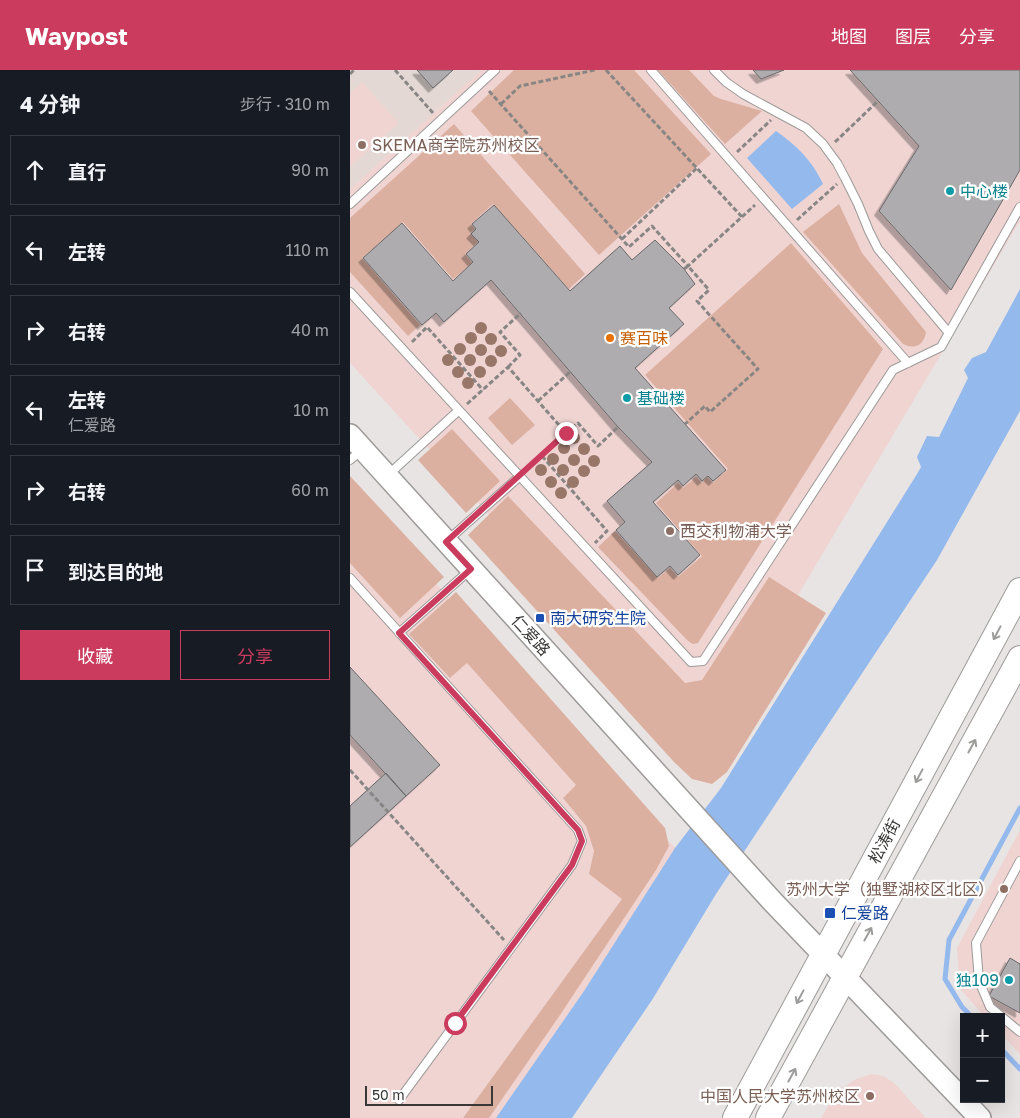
<!DOCTYPE html>
<html lang="zh">
<head>
<meta charset="utf-8">
<style>
  :root { --surface:#171b24; --page:#20242c; --text:#f1f3f6; --muted:#9ea1a6; --line:#363941; --accent:#ca3b5d }
  body { margin:0; font-family:"Golos Text","Noto Sans SC",sans-serif; background:var(--page); color:var(--text) }
  .controls { position:absolute; right:15px; bottom:15px; display:grid; overflow:hidden; border-radius:0px; box-shadow:0 5px 20px #0002 }
  .controls button { width:45px; height:45px; display:grid; place-items:center; padding:0; border:0; border-bottom:1px solid var(--line); background:var(--surface); color:var(--text); font:25px sans-serif }
  .scale { position:absolute; left:15px; bottom:12px; width:128px; box-sizing:border-box; padding-left:5px; border:2px solid #393837; border-top:0; font-size:14px; line-height:18px; white-space:nowrap; color:#393837; -webkit-text-stroke:4px #fff; paint-order:stroke }
  .stop { position:absolute; width:15px; height:15px; margin:-11px; border:4px solid #ca3b5d; border-radius:50%; background:#fff }
  .stop.end { background:#ca3b5d; border-color:#fff; box-shadow:0 1px 5px #0008 }
  .list { margin:0; padding:0; list-style:none }
  h2 { display:flex; justify-content:space-between; align-items:center; height:65px; margin:0; padding:0 20px; font-size:21px }
  h2 small { font-size:16px; font-weight:400; color:var(--muted) }
  .list li { display:grid; grid-template-columns:32px 1fr auto; gap:15px; align-items:center; box-sizing:border-box; height:70px; margin:0 10px 10px; padding:0 10px; border:1px solid var(--line); border-radius:0px }
  .list b { display:block; font-size:19px; white-space:nowrap }
  .list p { margin:0; font-size:16px; white-space:nowrap; color:var(--muted) }
  .list em { font-size:16px; font-style:normal; color:var(--muted) }
  .actions { display:flex; gap:10px; padding:15px 20px }
  .actions a { flex:1; padding:11px 0; border:1px solid var(--accent); border-radius:0px; text-align:center; font-size:18px; color:var(--accent) }
  .actions .main { background:var(--accent); color:#fff }
  .icon { flex:none; width:28px; height:28px; fill:none; stroke:currentColor; stroke-width:2; stroke-linecap:round; stroke-linejoin:round }
  .map { position:relative; flex:none; width:670px; height:1048px; overflow:hidden }
  header { display:flex; align-items:center; gap:30px; box-sizing:border-box; height:70px; padding:0 25px; background:var(--accent); color:#fff }
  header strong { font-size:24px }
  nav { display:flex; gap:28px; margin-inline-start:auto; font-size:18px }
  main { display:flex }
  aside { flex:1; background:var(--surface) }
  .map>svg:first-child { display:block }
  .built { fill:#e3d8d3 }
  .education { fill:#efd4d2 }
  .green { fill:#dcb0a0 }
  .water { fill:#94b9ed }
  .lines { fill:none; stroke-linecap:round; stroke-linejoin:round }
  .stream { stroke:#94b9ed; stroke-width:5 }
  .building { fill:#aeacae; stroke:#6a696b; filter:url(#shadow) }
  .service-casing { stroke:#9d9a99; stroke-width:10 }
  .secondary-casing { stroke:#9d9a99; stroke-width:24 }
  .primary-casing { stroke:#9d9a99; stroke-width:26 }
  .path { stroke:#888685; stroke-width:3; stroke-dasharray:5 2.5; stroke-linecap:butt }
  .service { stroke:#fff; stroke-width:8 }
  .secondary { stroke:#fff; stroke-width:21 }
  .primary { stroke:#fff; stroke-width:24 }
  .tree { fill:#987768 }
  .oneway { stroke:#9c9c9b }
  .route { stroke:#ca3b5d; stroke-width:6 }
  .education-dot { fill:#8d6e63; stroke:#fff; stroke-width:2 }
  .culture-dot { fill:#0f9aa8; stroke:#fff; stroke-width:2 }
  .food-dot { fill:#e8710a; stroke:#fff; stroke-width:2 }
  .transit-dot { fill:#1a4fb4; stroke:#fff; stroke-width:2 }
  .labels { text-anchor:middle; stroke-width:4.5; stroke-linejoin:round; paint-order:stroke }
  .education-label { font-size:16px; fill:#785e54; stroke:#fff; text-anchor:start }
  .culture-label { font-size:16px; fill:#0d838f; stroke:#fff; text-anchor:start }
  .food-label { font-size:16px; fill:#c56008; stroke:#fff; text-anchor:start }
  .transit-label { font-size:16px; fill:#164399; stroke:#fff; text-anchor:start }
  .street-label { font-size:16px; fill:#393837; stroke:#fff }
</style>
</head>
<body>
<header>
<strong>Waypost</strong>
<nav><a>地图</a><a>图层</a><a>分享</a></nav>
</header>
<main>
<aside>
<h2>4 分钟<small>步行 · 310 m</small></h2>
<ul class="list">
<li><svg class="icon" aria-label="ahead" viewBox="0 0 24 24"><path d="M12 20V5M6 11l6-6 6 6"/></svg><div><b>直行</b></div><em>90 m</em></li>
<li><svg class="icon" aria-label="left" viewBox="0 0 24 24"><path d="M17 20v-9H6M10 6l-5 5 5 5"/></svg><div><b>左转</b></div><em>110 m</em></li>
<li><svg class="icon" aria-label="right" viewBox="0 0 24 24"><path d="M7 20v-9h11M14 6l5 5-5 5"/></svg><div><b>右转</b></div><em>40 m</em></li>
<li><svg class="icon" aria-label="left" viewBox="0 0 24 24"><path d="M17 20v-9H6M10 6l-5 5 5 5"/></svg><div><b>左转</b><p>仁爱路</p></div><em>10 m</em></li>
<li><svg class="icon" aria-label="right" viewBox="0 0 24 24"><path d="M7 20v-9h11M14 6l5 5-5 5"/></svg><div><b>右转</b></div><em>60 m</em></li>
<li><svg class="icon" aria-label="arrive" viewBox="0 0 24 24"><path d="M6 21V4h12l-3 4 3 4H6"/></svg><div><b>到达目的地</b></div></li>
</ul>
<div class="actions"><a class="main">收藏</a><a>分享</a></div>
</aside>
<div class="map">
<svg width="670" height="1048" viewBox="0 0 670 1048">
  <defs>
    <filter id="shadow"><feDropShadow dx="-4.5" dy="4.5" stdDeviation="0" flood-color="#0004"/></filter>
  </defs>
  <rect width="100%" height="100%" fill="#e8e4e3"/>
  <!-- built -->
  <path class="built" d="M 0,0 L 131,0 L 0,119 Z"/>
  <!-- education -->
  <path class="education" d="M 131,0 L 670,0 L 670,151 L 387,628 L 317,639 L 0,293 L 0,119 Z
    M 12,12 L 49,53 L 0,97 L 0,23 Z
    M 0,418 L 325,778 L 234,921 L 146,1048 L 0,1048 Z
    M 670,760 L 670,984 L 651,964 L 651,947 L 635,947 L 610,919 L 607,878 Z
    M 521,1004 L 529,1005 L 535,1007 L 544,1013 L 576,1048 L 471,1048 L 482,1029 L 492,1018 L 506,1009 Z"/>
  <!-- green -->
  <path class="green" d="M 164,0 L 284,0 L 361,84 L 249,185 L 121,41 Z
    M 308,0 L 339,0 L 364,26 L 371,29 L 412,41 L 375,74 Z
    M 104,54 L 235,204 L 219,219 L 143,134 L 121,154 L 125,159 L 120,163 L 128,172 L 115,184 L 122,193 L 103,209 L 53,152 L 12,188 L 70,255 L 58,266 L 0,202 L 0,148 Z
    M 489,134 L 512,183 L 576,262 C 574,275 565,280 553,274 L 453,162 Z
    M 441,173 L 533,279 L 348,573 L 343,574 L 338,571 L 248,477 L 265,461 L 308,508 L 320,498 L 328,507 L 352,486 L 306,433 L 328,413 L 333,418 L 346,407 L 352,413 L 357,407 L 363,413 L 378,399 L 295,305 Z
    M 160,328 L 185,355 L 162,375 L 138,348 Z
    M 102,359 L 150,411 L 116,443 L 68,390 Z
    M 0,406 L 94,507 L 50,548 L 0,493 Z
    M 158,426 L 335,613 L 352,610 L 419,507 L 476,543 L 377,702 L 362,714 L 342,709 L 324,692 L 118,465 Z
    M 106,522 L 315,758 L 319,776 L 306,800 L 210,945 L 139,1048 L 113,1048 L 272,829 L 239,804 L 244,781 L 236,756 L 213,728 L 226,715 L 117,593 L 100,608 L 59,564 Z"/>
  <!-- water -->
  <path class="water" d="M 426,61 C 447,76 462,90 473,114 L 442,139 L 397,88 Z
    M 670,219 L 670,341 L 587,490 L 366,824 L 302,930 L 222,1048 L 146,1048 L 234,921 L 325,778 L 371,718 L 567,404 L 571,397 L 567,387 L 577,366 L 589,367 L 618,308 L 614,300 L 622,288 L 636,282 Z"/>
  <g class="lines">
    <!-- stream -->
    <path class="stream" d="M 622,947 L 612,937 L 595,909 L 599,870 L 670,738
      M 651,979 L 670,999"/>
  </g>
  <!-- building -->
  <path class="building" d="M 67,0 L 103,0 L 83,18 Z
    M 403,0 L 434,0 L 411,9 Z
    M 500,0 L 670,0 L 670,100 L 601,220 L 529,141 L 569,76 Z
    M 144,135 L 220,221 L 270,176 L 282,190 L 305,170 L 334,199 L 345,214 L 319,238 L 334,254 L 285,298 L 376,400 L 363,411 L 358,406 L 352,411 L 346,404 L 333,416 L 328,410 L 303,432 L 350,485 L 328,505 L 320,496 L 307,507 L 266,460 L 275,452 L 257,431 L 302,392 L 268,357 L 141,210 L 94,252 L 86,243 L 72,255 L 13,188 L 52,153 L 103,211 L 123,192 L 116,184 L 129,172 L 121,164 L 126,159 L 122,154 Z
    M 0,597 L 90,695 L 56,726 L 0,665 Z
    M 36,703 L 56,726 L 0,777 L 0,736 Z
    M 660,888 L 670,894 L 670,943 L 639,926 Z"/>
  <g class="lines">
    <defs>
      <path id="service" d="M 301,0 L 558,293
        M 364,0 L 376,12 L 393,24 L 456,58 L 473,74 L 487,93 L 495,108 L 508,134 L 519,161 L 528,179 L 599,263
        M 0,134 L 145,0
        M 0,222 L 341,592 L 353,591 L 543,300 L 591,277 L 670,137
        M 0,390 L 12,380
        M 38,405 L 108,341
        M 98,470 L 169,407
        M 0,508 L 228,760 L 232,771 L 222,795 L 49,1030
        M 49,563 L 121,499
        M 670,791 L 626,873 L 629,911 L 640,937 L 670,962"/>
      <path id="secondary" d="M 0,365 L 423,832 L 630,1048"/>
      <path id="primary" d="M 385,1048 L 670,520
        M 418,1048 L 670,588"/>
    </defs>
    <!-- service casing -->
    <use href="#service" class="service-casing"/>
    <!-- secondary casing -->
    <use href="#secondary" class="secondary-casing"/>
    <!-- primary casing -->
    <use href="#primary" class="primary-casing"/>
    <!-- path -->
    <path class="path" d="M 45,0 L 83,43
      M 256,0 L 392,147
      M 0,4 L 4,0
      M 139,21 L 279,177 L 302,156 L 338,196 L 405,135
      M 151,34 L 170,16 L 245,0
      M 485,72 L 528,31
      M 387,82 L 421,50
      M 447,150 L 487,114
      M 272,169 L 347,98
      M 334,199 L 338,196 L 359,220 L 347,231 L 408,299 L 360,342 L 355,336 L 335,354
      M 62,272 L 77,257 L 133,320
      M 158,297 L 170,285 L 150,262 L 171,243
      M 188,331 L 220,302
      M 117,334 L 158,297 L 216,363 L 177,399
      M 216,363 L 228,353 L 248,376 L 268,357
      M 192,386 L 257,461 L 245,473
      M 0,700 L 154,870"/>
    <!-- service -->
    <use href="#service" class="service"/>
    <!-- secondary -->
    <use href="#secondary" class="secondary"/>
    <!-- primary -->
    <use href="#primary" class="primary"/>
  </g>
  <!-- trees -->
  <g class="tree">
    <circle cx="131" cy="258" r="6"/>
    <circle cx="121" cy="268" r="6"/>
    <circle cx="141" cy="269" r="6"/>
    <circle cx="110" cy="279" r="6"/>
    <circle cx="131" cy="280" r="6"/>
    <circle cx="151" cy="281" r="6"/>
    <circle cx="98" cy="290" r="6"/>
    <circle cx="120" cy="290" r="6"/>
    <circle cx="141" cy="291" r="6"/>
    <circle cx="108" cy="302" r="6"/>
    <circle cx="130" cy="302" r="6"/>
    <circle cx="118" cy="313" r="6"/>
    <circle cx="224" cy="368" r="6"/>
    <circle cx="214" cy="378" r="6"/>
    <circle cx="234" cy="379" r="6"/>
    <circle cx="203" cy="389" r="6"/>
    <circle cx="224" cy="390" r="6"/>
    <circle cx="244" cy="391" r="6"/>
    <circle cx="191" cy="400" r="6"/>
    <circle cx="213" cy="400" r="6"/>
    <circle cx="234" cy="401" r="6"/>
    <circle cx="201" cy="412" r="6"/>
    <circle cx="223" cy="412" r="6"/>
    <circle cx="211" cy="423" r="6"/>
  </g>
  <!-- one-way arrows -->
  <defs><path id="oneway-shaft" d="M-6 0H5M1.5-3L5.5 0L1.5 3" fill="none" stroke-width="1.6" stroke-linecap="round" stroke-linejoin="round" transform="scale(1.25)"/></defs>
  <g class="oneway">
    <use href="#oneway-shaft" transform="translate(647 563) rotate(118)"/>
    <use href="#oneway-shaft" transform="translate(622 676) rotate(-61)"/>
    <use href="#oneway-shaft" transform="translate(569 706) rotate(118)"/>
    <use href="#oneway-shaft" transform="translate(518 864) rotate(-61)"/>
    <use href="#oneway-shaft" transform="translate(450 927) rotate(118)"/>
    <use href="#oneway-shaft" transform="translate(442 1005) rotate(-61)"/>
  </g>
  <g class="lines">
    <!-- route -->
    <path class="route" d="M 105,953 L 222,795 L 232,771 L 228,760 L 49,563 L 121,499 L 96,472 L 216,363"/>
  </g>
  <!-- markers -->
  <g class="education-dot">
    <circle cx="12" cy="75" r="5"/>
    <circle cx="320" cy="461" r="5"/>
    <circle cx="654" cy="819" r="5"/>
    <circle cx="520" cy="1026" r="5"/>
  </g>
  <g class="culture-dot">
    <circle cx="600" cy="121" r="5"/>
    <circle cx="277" cy="328" r="5"/>
    <circle cx="659" cy="910" r="5"/>
  </g>
  <circle class="food-dot" cx="260" cy="268" r="5"/>
  <g class="transit-dot">
    <rect x="185" y="543" width="10" height="10" rx="2.5"/>
    <rect x="474" y="837" width="12" height="12" rx="2.5"/>
  </g>
  <g class="labels">
    <!-- education labels -->
    <g class="education-label">
      <text x="22" y="81">SKEMA商学院苏州校区</text>
      <text x="330" y="467">西交利物浦大学</text>
      <text x="644" y="825" text-anchor="end">苏州大学（独墅湖校区北区）</text>
      <text x="510" y="1032" text-anchor="end">中国人民大学苏州校区</text>
    </g>
    <!-- culture labels -->
    <g class="culture-label">
      <text x="610" y="127">中心楼</text>
      <text x="287" y="334">基础楼</text>
      <text x="649" y="916" text-anchor="end">独109</text>
    </g>
    <!-- food labels -->
    <g class="food-label">
      <text x="270" y="274">赛百味</text>
    </g>
    <!-- transit labels -->
    <g class="transit-label">
      <text x="200" y="554">南大研究生院</text>
      <text x="491" y="849">仁爱路</text>
    </g>
    <!-- street labels -->
    <g class="street-label">
      <text transform="translate(181 565) rotate(48)" y="6">仁爱路</text>
      <text transform="translate(534 771) rotate(-62)" y="6">松涛街</text>
    </g>
  </g>
</svg>
<div class="controls">
<button>+</button>
<button>−</button>
</div>
<div class="scale">50 m</div>
<div class="stop" style="left:105px;top:953px"></div>
<div class="stop end" style="left:216px;top:363px"></div>
</div>
</main>
</body>
</html>
